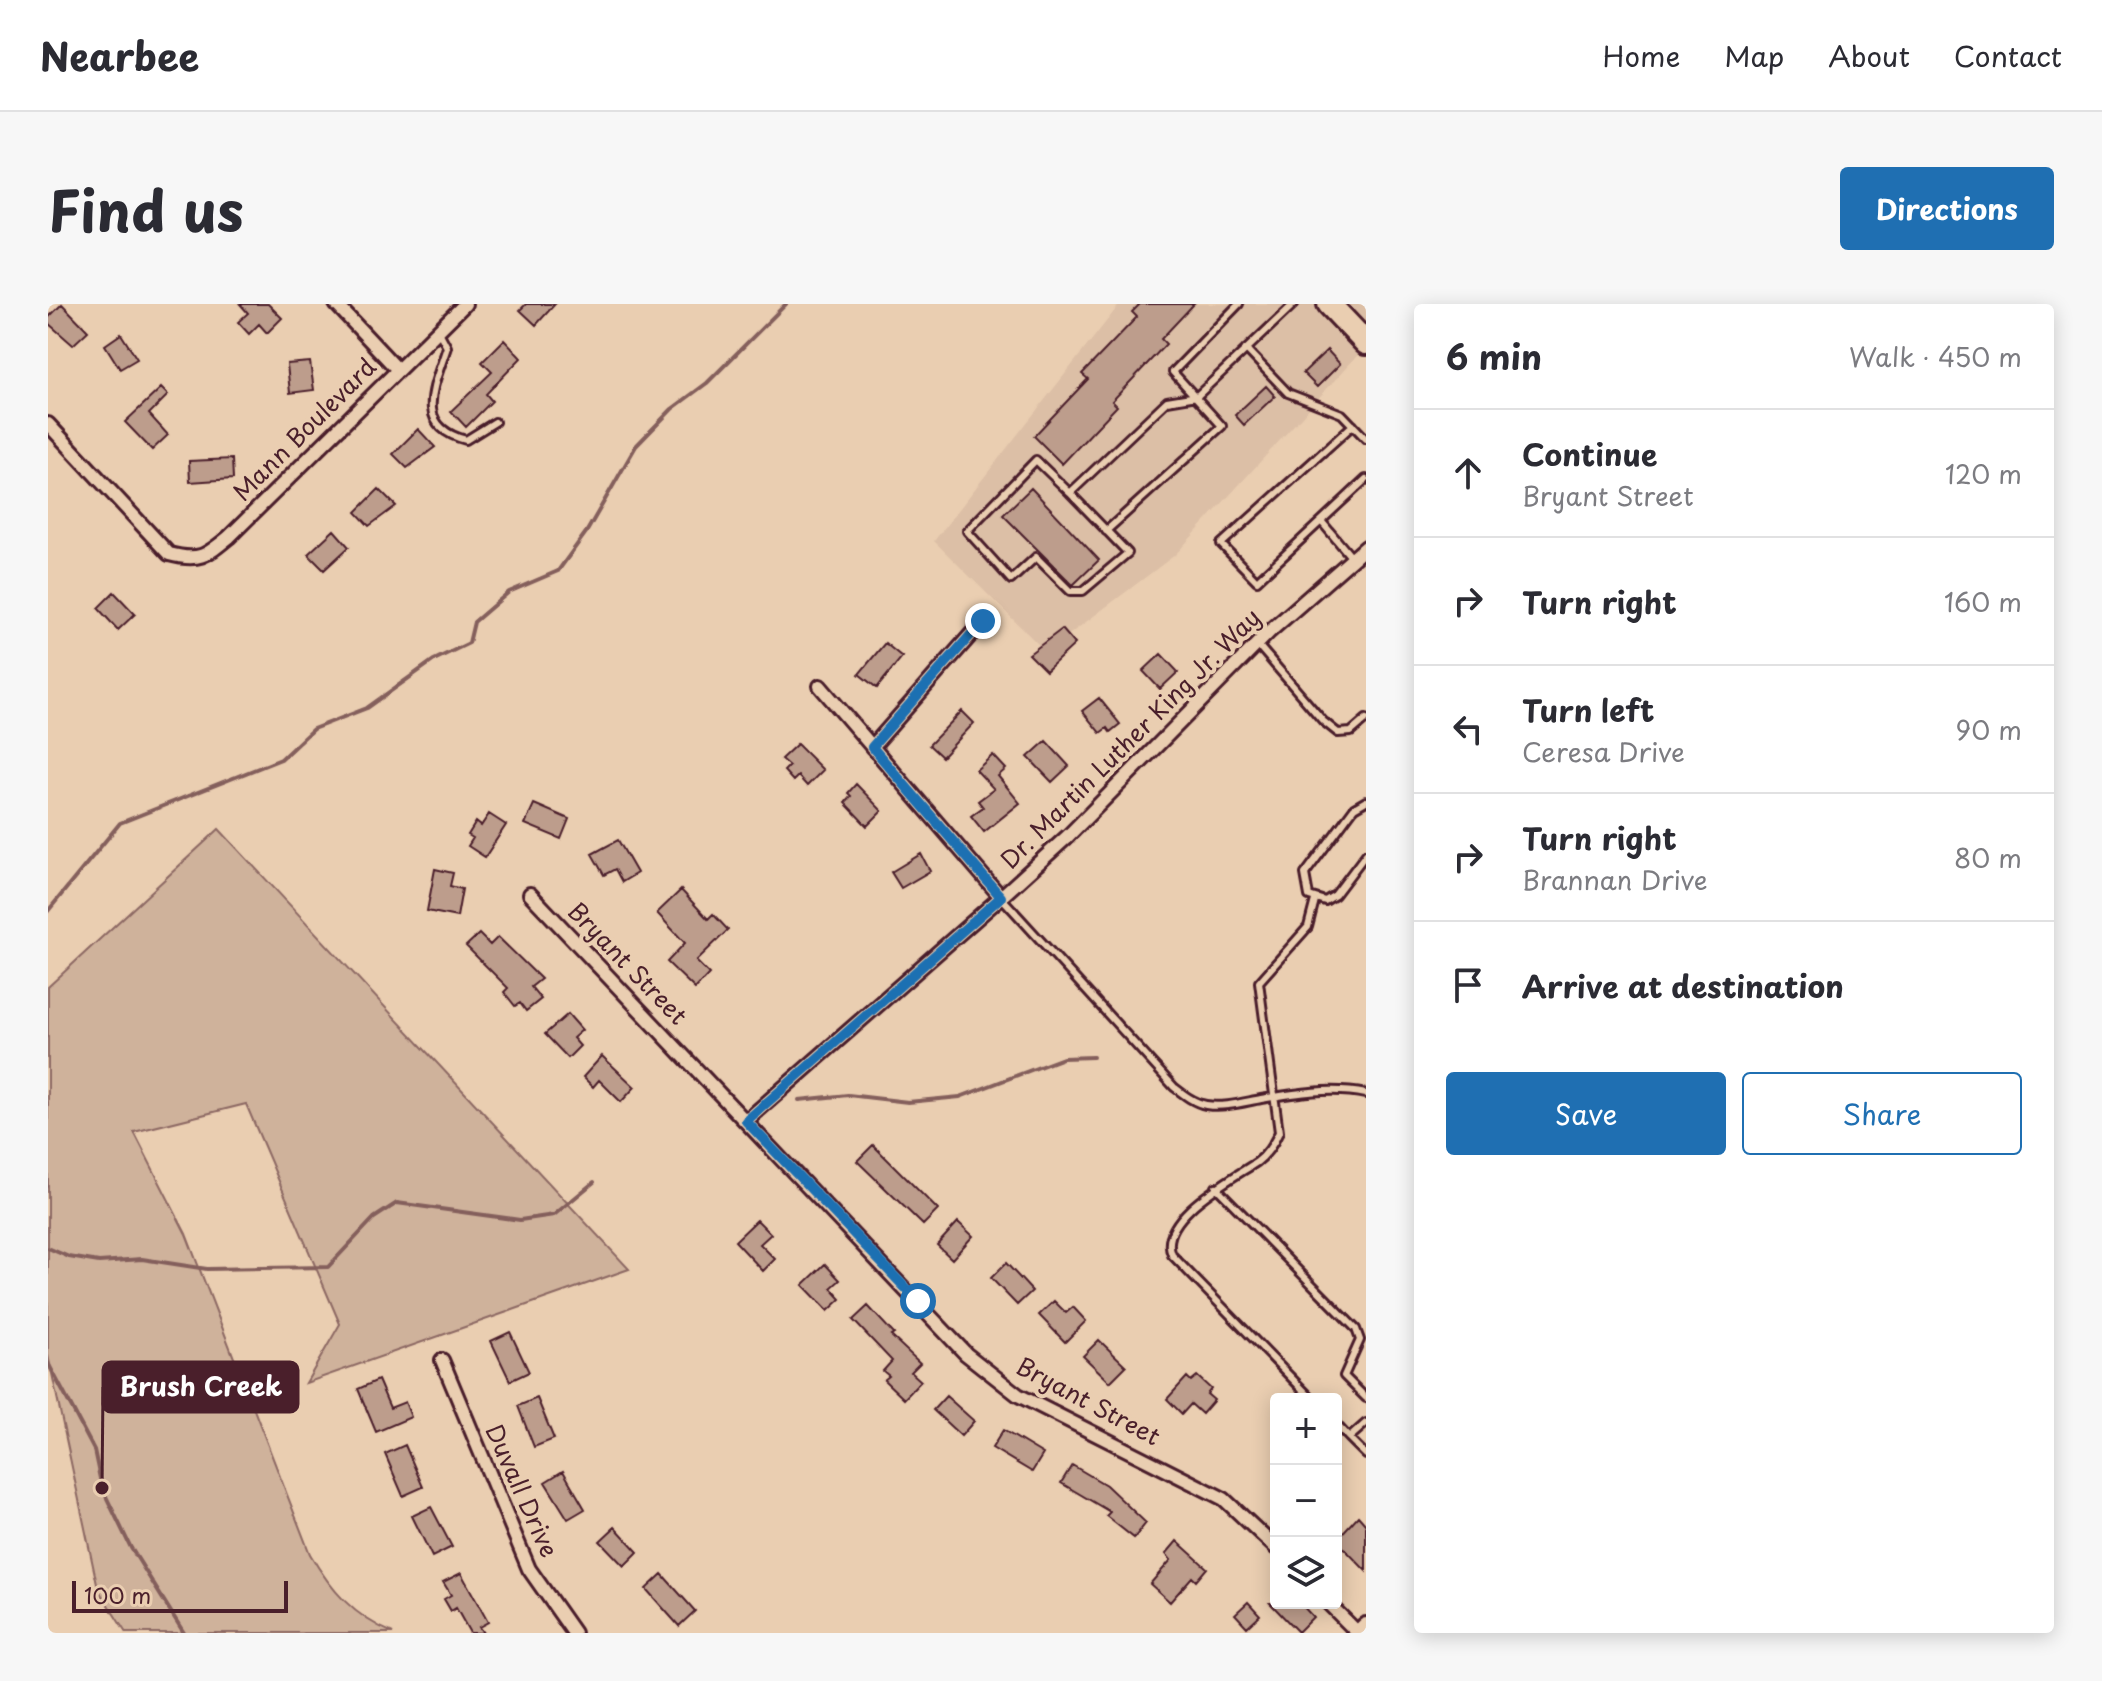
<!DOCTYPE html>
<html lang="en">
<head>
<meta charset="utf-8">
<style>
  :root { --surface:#fff; --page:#f7f7f7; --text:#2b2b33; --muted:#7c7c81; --line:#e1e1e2; --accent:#1f6fb2 }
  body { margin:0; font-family:"Playpen Sans",sans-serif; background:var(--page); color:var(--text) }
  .controls { position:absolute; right:24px; bottom:24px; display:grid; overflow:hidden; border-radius:8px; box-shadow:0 4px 20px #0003 }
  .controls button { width:72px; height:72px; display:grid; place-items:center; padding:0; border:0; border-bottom:2px solid var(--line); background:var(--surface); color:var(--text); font:40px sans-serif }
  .scale { position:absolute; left:24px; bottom:20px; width:216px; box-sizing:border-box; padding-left:8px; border:4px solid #4a1f2b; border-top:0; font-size:22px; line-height:28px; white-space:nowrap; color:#4a1f2b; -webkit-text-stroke:6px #eaceb1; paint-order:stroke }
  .stop { position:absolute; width:24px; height:24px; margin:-18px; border:6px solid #1f6fb2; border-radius:50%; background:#fff }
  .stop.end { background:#1f6fb2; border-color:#fff; box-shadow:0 2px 8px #0008 }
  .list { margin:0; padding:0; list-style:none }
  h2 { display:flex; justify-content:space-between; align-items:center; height:104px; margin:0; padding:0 32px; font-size:34px }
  h2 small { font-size:26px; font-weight:400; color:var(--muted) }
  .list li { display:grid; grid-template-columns:52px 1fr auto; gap:24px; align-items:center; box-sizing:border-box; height:128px; padding:0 32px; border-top:2px solid var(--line) }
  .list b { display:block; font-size:30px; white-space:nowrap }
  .list p { margin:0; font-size:26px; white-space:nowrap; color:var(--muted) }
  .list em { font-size:26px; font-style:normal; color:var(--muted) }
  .actions { display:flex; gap:16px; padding:24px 32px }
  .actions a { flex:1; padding:18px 0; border:2px solid var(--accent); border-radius:8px; text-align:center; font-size:28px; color:var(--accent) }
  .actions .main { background:var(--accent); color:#fff }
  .icon { flex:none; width:44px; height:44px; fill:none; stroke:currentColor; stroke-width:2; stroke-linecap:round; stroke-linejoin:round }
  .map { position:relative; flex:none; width:1318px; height:1329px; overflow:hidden; border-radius:8px }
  header { display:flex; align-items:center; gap:48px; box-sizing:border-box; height:112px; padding:0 40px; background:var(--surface); border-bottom:2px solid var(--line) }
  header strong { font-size:38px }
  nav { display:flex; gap:44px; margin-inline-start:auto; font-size:28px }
  .intro { display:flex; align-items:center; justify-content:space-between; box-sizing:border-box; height:192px; padding:0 48px }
  h1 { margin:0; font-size:56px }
  .button { padding:20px 36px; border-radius:8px; background:var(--accent); color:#fff; font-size:28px; font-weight:700 }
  main { display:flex; gap:48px; padding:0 48px }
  aside { flex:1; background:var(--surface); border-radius:8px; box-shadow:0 4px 20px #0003 }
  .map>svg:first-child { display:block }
  .built { fill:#dcbfa6 }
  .green { fill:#cfb29b; stroke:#8c6863; stroke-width:2 }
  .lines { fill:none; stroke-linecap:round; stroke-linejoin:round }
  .stream { stroke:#845f5c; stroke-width:4 }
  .building { fill:#bd9d8c; stroke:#4a1f2b; stroke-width:2 }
  .lane-casing { stroke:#4a1f2b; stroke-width:12 }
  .street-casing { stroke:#4a1f2b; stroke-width:18 }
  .secondary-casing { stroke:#4a1f2b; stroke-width:24 }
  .highway-casing { stroke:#4a1f2b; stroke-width:28 }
  .lane { stroke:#eaceb1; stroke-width:6 }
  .street { stroke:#eaceb1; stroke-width:12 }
  .secondary { stroke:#eaceb1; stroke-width:18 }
  .highway { stroke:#eaceb1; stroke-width:22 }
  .route { stroke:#1f6fb2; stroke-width:10 }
  .labels { text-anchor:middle; stroke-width:8; stroke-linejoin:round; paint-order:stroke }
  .street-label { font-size:24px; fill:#4a1f2b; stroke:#eaceb1 }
  .leader { fill:none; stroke:#4a1f2b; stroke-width:3 }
  .callout-dot { fill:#4a1f2b; stroke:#eaceb1; stroke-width:3 }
  .callout { fill:#4a1f2b; stroke:#4a1f2b; stroke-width:3 }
  .callout-label { font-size:26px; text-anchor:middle; font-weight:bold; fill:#fff }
</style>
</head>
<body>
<header>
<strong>Nearbee</strong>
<nav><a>Home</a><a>Map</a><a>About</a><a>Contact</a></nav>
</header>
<div class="intro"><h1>Find us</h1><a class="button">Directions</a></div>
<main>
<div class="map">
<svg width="1318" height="1329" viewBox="0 0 1318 1329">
  <rect width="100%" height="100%" fill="#eaceb1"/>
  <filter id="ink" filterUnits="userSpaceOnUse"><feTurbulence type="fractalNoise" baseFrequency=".0125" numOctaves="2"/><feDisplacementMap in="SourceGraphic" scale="16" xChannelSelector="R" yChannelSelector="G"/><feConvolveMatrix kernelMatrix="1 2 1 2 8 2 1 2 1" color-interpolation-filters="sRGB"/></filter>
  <g filter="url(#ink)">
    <!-- built -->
    <path class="built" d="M 1072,0 L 1318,0 L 1318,42 L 1127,251 L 998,348 L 886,237 Z"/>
    <!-- green -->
    <path class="green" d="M 171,525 L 581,965 L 258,1079 L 292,1020 L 198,800 L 86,828 L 138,930 L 262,1250 C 283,1286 305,1312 345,1329 L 78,1329 L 50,1285 L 0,1051 L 0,683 Z"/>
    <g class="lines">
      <!-- stream -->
      <path class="stream" d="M 0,607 L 72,519 L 233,455 L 265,425 L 319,404 L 386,356 L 421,339 L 426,318 L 461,288 L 510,267 L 539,227 L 588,142 L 624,105 L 659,79 L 738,0
        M 751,796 L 800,791 L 860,798 L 912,793 L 1015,754 L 1045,753
        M 0,944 L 21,953 L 51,958 L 94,955 L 159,965 L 280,963 L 326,914 L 349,899 L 472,916 L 506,911 L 546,878
        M 0,1059 L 46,1146 L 54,1184 L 83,1244 L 136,1329"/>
    </g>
    <!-- building -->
    <path class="building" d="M 14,0 L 40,27 L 25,41 L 0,19 L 0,14 Z
      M 192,0 L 220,0 L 234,14 L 219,29 L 211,20 L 201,30 L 190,18 L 200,9 Z
      M 478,0 L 507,0 L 488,21 L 472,6 Z
      M 1092,0 L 1146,0 L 1113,35 L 1118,40 L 1064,97 L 1069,102 L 1014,160 L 986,132 L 1040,75 L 1034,70 L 1089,13 L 1084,8 Z
      M 73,30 L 89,55 L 72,65 L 57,41 Z
      M 456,36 L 473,54 L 438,90 L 444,97 L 418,123 L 403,107 L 444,68 L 434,58 Z
      M 1279,46 L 1292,60 L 1269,83 L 1255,69 Z
      M 262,58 L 266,86 L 242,89 L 239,60 Z
      M 1218,82 L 1227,92 L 1196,121 L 1187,111 Z
      M 113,84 L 120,91 L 101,110 L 120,131 L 104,146 L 77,118 Z
      M 370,125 L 387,143 L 359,164 L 345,150 Z
      M 184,155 L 185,175 L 142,178 L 141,157 Z
      M 983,184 L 1051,256 L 1025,281 L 955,211 Z
      M 331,185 L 348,202 L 321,222 L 308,208 Z
      M 286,226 L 301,243 L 276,266 L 260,250 Z
      M 66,288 L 87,310 L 70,326 L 50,304 Z
      M 1014,325 L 1027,340 L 998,367 L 981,350 Z
      M 837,339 L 854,353 L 829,384 L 811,370 Z
      M 1113,350 L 1130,368 L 1112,385 L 1095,367 Z
      M 1051,394 L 1072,420 L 1062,428 L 1059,424 L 1052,429 L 1034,407 Z
      M 914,407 L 926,419 L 894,453 L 881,441 Z
      M 998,437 L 1021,462 L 1004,478 L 980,453 Z
      M 749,440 L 775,466 L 759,482 L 750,472 L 745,477 L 736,467 L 741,462 L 733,455 Z
      M 945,451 L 958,465 L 950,472 L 972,499 L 936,528 L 923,512 L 935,503 L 930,497 L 946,485 L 928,466 Z
      M 808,480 L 834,507 L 819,522 L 797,499 L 803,492 L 800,489 Z
      M 486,500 L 521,515 L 513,535 L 477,520 Z
      M 441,510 L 458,521 L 437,553 L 420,542 L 425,534 L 420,531 L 428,518 L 433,522 Z
      M 570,536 L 589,569 L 574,578 L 567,565 L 556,571 L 544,550 Z
      M 873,550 L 882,567 L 853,584 L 843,568 Z
      M 387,565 L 405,569 L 402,582 L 414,585 L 409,613 L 379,607 Z
      M 633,586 L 660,615 L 665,610 L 680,626 L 648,657 L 661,670 L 647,685 L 619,658 L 637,639 L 609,609 Z
      M 431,630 L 442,641 L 450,633 L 493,675 L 483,683 L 493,695 L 478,707 L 472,699 L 467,702 L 456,688 L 460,684 L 418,642 Z
      M 520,710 L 534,726 L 525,734 L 532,742 L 520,754 L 497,730 Z
      M 554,752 L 587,783 L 573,798 L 551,776 L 545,783 L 535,773 Z
      M 825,841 L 890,906 L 875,921 L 809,857 Z
      M 709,916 L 723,930 L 712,940 L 727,955 L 715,967 L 687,937 Z
      M 910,918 L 925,932 L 904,955 L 889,941 Z
      M 958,959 L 984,987 L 969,1001 L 943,974 Z
      M 777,960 L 792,976 L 783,984 L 793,995 L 780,1007 L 755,981 Z
      M 1006,997 L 1018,1009 L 1025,1003 L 1038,1017 L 1017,1038 L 991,1011 Z
      M 820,1002 L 846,1030 L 843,1032 L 872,1059 L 863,1068 L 873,1077 L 856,1095 L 836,1076 L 841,1072 L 835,1067 L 844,1057 L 805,1016 Z
      M 462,1028 L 481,1068 L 462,1077 L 443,1037 Z
      M 1051,1036 L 1078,1062 L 1062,1078 L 1035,1052 Z
      M 1149,1072 L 1163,1085 L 1159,1090 L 1166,1096 L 1154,1110 L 1143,1100 L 1134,1110 L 1119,1095 L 1139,1073 L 1143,1077 Z
      M 330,1076 L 342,1104 L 357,1098 L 363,1113 L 328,1128 L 310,1085 Z
      M 898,1092 L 926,1117 L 913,1132 L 885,1106 Z
      M 489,1094 L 506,1135 L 486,1143 L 470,1102 Z
      M 955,1126 L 995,1150 L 984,1168 L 944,1144 Z
      M 357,1141 L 375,1183 L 355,1192 L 337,1150 Z
      M 1024,1161 L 1058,1181 L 1098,1219 L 1086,1234 L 1058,1212 L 1062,1208 L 1013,1179 Z
      M 515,1167 L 537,1205 L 520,1215 L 497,1178 Z
      M 383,1203 L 404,1243 L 384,1253 L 364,1212 Z
      M 1310,1212 L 1318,1221 L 1318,1267 L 1288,1236 Z
      M 567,1223 L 590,1248 L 576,1262 L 552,1237 Z
      M 1129,1237 L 1159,1264 L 1148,1277 L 1144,1273 L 1122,1298 L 1102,1280 L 1123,1256 L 1118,1250 Z
      M 413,1269 L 440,1318 L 431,1323 L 435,1329 L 422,1329 L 408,1304 L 403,1307 L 396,1295 L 403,1291 L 395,1278 Z
      M 614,1270 L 647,1307 L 631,1322 L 598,1285 Z
      M 1200,1298 L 1212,1311 L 1199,1323 L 1187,1310 Z
      M 1222,1299 L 1252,1299 L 1265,1313 L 1250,1328 Z"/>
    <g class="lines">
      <defs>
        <path id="lane" d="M 390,26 L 399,43 C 387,81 364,122 418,136 L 447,118
          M 1198,45 L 1240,89 L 1294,110 L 1318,135
          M 1305,121 L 1173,240 L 1209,277 L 1318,175
          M 1022,189 L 1080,249 L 1035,287 L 1022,287 L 988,253 L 963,276 L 919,227 L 988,156 L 1022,189 L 1119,97 L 1149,92 L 1246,0
          M 1273,217 L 1304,254
          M 1058,227 L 1174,122 L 1125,68 L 1191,0
          M 1209,340 L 1275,417 L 1290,429 L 1303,428 L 1318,415
          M 1318,497 L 1306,504 L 1257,570 L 1261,592 L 1277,597 L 1287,591 L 1318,550
          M 953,593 L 1126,783 C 1135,790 1146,799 1158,801 C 1176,804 1196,798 1213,795 C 1248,789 1283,783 1318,790
          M 1168,883 L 1308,1025 L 1312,1036 L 1296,1072 L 1318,1094
          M 1264,1095 L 1124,951 C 1108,914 1184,875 1209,858 C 1220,850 1226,839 1231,828 L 1211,678 L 1260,623 L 1267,596
          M 1288,1120 L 1301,1134 L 1318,1119
          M 1301,1134 L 1318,1151"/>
        <path id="street" d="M 288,0 L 349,65
          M 0,120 L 121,250 C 151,258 158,252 181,233 L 417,0
          M 772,382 L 953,593
          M 824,443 L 935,317
          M 482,590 L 918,1050 L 970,1091 L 1176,1195 L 1228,1244
          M 698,817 L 953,593 L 1020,532 L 1221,328 L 1318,243
          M 394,1056 L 481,1265 L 526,1329
          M 1280,1299 L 1310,1329"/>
        <path id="secondary" d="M 1312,1329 L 1318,1323"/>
        <path id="highway" d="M 1281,0 L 1318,39"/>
      </defs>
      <!-- lane casing -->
      <use href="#lane" class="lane-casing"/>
      <!-- street casing -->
      <use href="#street" class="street-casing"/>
      <!-- secondary casing -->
      <use href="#secondary" class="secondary-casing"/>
      <!-- highway casing -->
      <use href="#highway" class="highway-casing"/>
      <!-- lane -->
      <use href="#lane" class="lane"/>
      <!-- street -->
      <use href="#street" class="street"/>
      <!-- secondary -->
      <use href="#secondary" class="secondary"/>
      <!-- highway -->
      <use href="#highway" class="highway"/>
    </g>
  </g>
  <g class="lines" filter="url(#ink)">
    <!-- route -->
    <path class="route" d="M 870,997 L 698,817 L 953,593 L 824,443 L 935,317"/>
  </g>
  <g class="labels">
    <!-- street labels -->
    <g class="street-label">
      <text transform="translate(257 126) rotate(-45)" y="8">Mann Boulevard</text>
      <text transform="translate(1083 435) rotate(-45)" y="8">Dr. Martin Luther King Jr. Way</text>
      <text transform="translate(579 660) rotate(46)" y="8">Bryant Street</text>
      <text transform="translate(1040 1098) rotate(28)" y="8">Bryant Street</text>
      <text transform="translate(473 1187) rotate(66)" y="8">Duvall Drive</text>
    </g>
  </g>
  <!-- callouts -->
  <path class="leader" d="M54 1184L55 1083"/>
  <circle class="callout-dot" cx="54" cy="1184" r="8"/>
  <rect class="callout" x="55" y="1058" width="195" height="50" rx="8"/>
  <g class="callout-label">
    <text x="153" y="1092">Brush Creek</text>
  </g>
</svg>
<div class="controls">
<button>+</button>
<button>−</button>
<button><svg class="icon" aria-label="layers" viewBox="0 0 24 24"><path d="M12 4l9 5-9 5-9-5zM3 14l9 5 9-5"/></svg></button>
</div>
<div class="scale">100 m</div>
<div class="stop" style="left:870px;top:997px"></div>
<div class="stop end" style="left:935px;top:317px"></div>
</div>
<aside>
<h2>6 min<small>Walk · 450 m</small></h2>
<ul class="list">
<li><svg class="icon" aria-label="ahead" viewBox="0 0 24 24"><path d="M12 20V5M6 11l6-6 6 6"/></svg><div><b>Continue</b><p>Bryant Street</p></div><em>120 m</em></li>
<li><svg class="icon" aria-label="right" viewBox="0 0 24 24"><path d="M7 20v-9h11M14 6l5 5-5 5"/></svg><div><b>Turn right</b></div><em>160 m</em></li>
<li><svg class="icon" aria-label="left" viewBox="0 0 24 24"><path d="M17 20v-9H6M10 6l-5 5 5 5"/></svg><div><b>Turn left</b><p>Ceresa Drive</p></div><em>90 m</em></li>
<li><svg class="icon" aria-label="right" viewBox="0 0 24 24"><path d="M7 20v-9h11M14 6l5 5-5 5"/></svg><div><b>Turn right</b><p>Brannan Drive</p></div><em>80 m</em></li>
<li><svg class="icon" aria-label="arrive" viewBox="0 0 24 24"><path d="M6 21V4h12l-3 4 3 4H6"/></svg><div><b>Arrive at destination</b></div></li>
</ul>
<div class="actions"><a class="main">Save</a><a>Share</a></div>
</aside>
</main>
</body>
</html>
